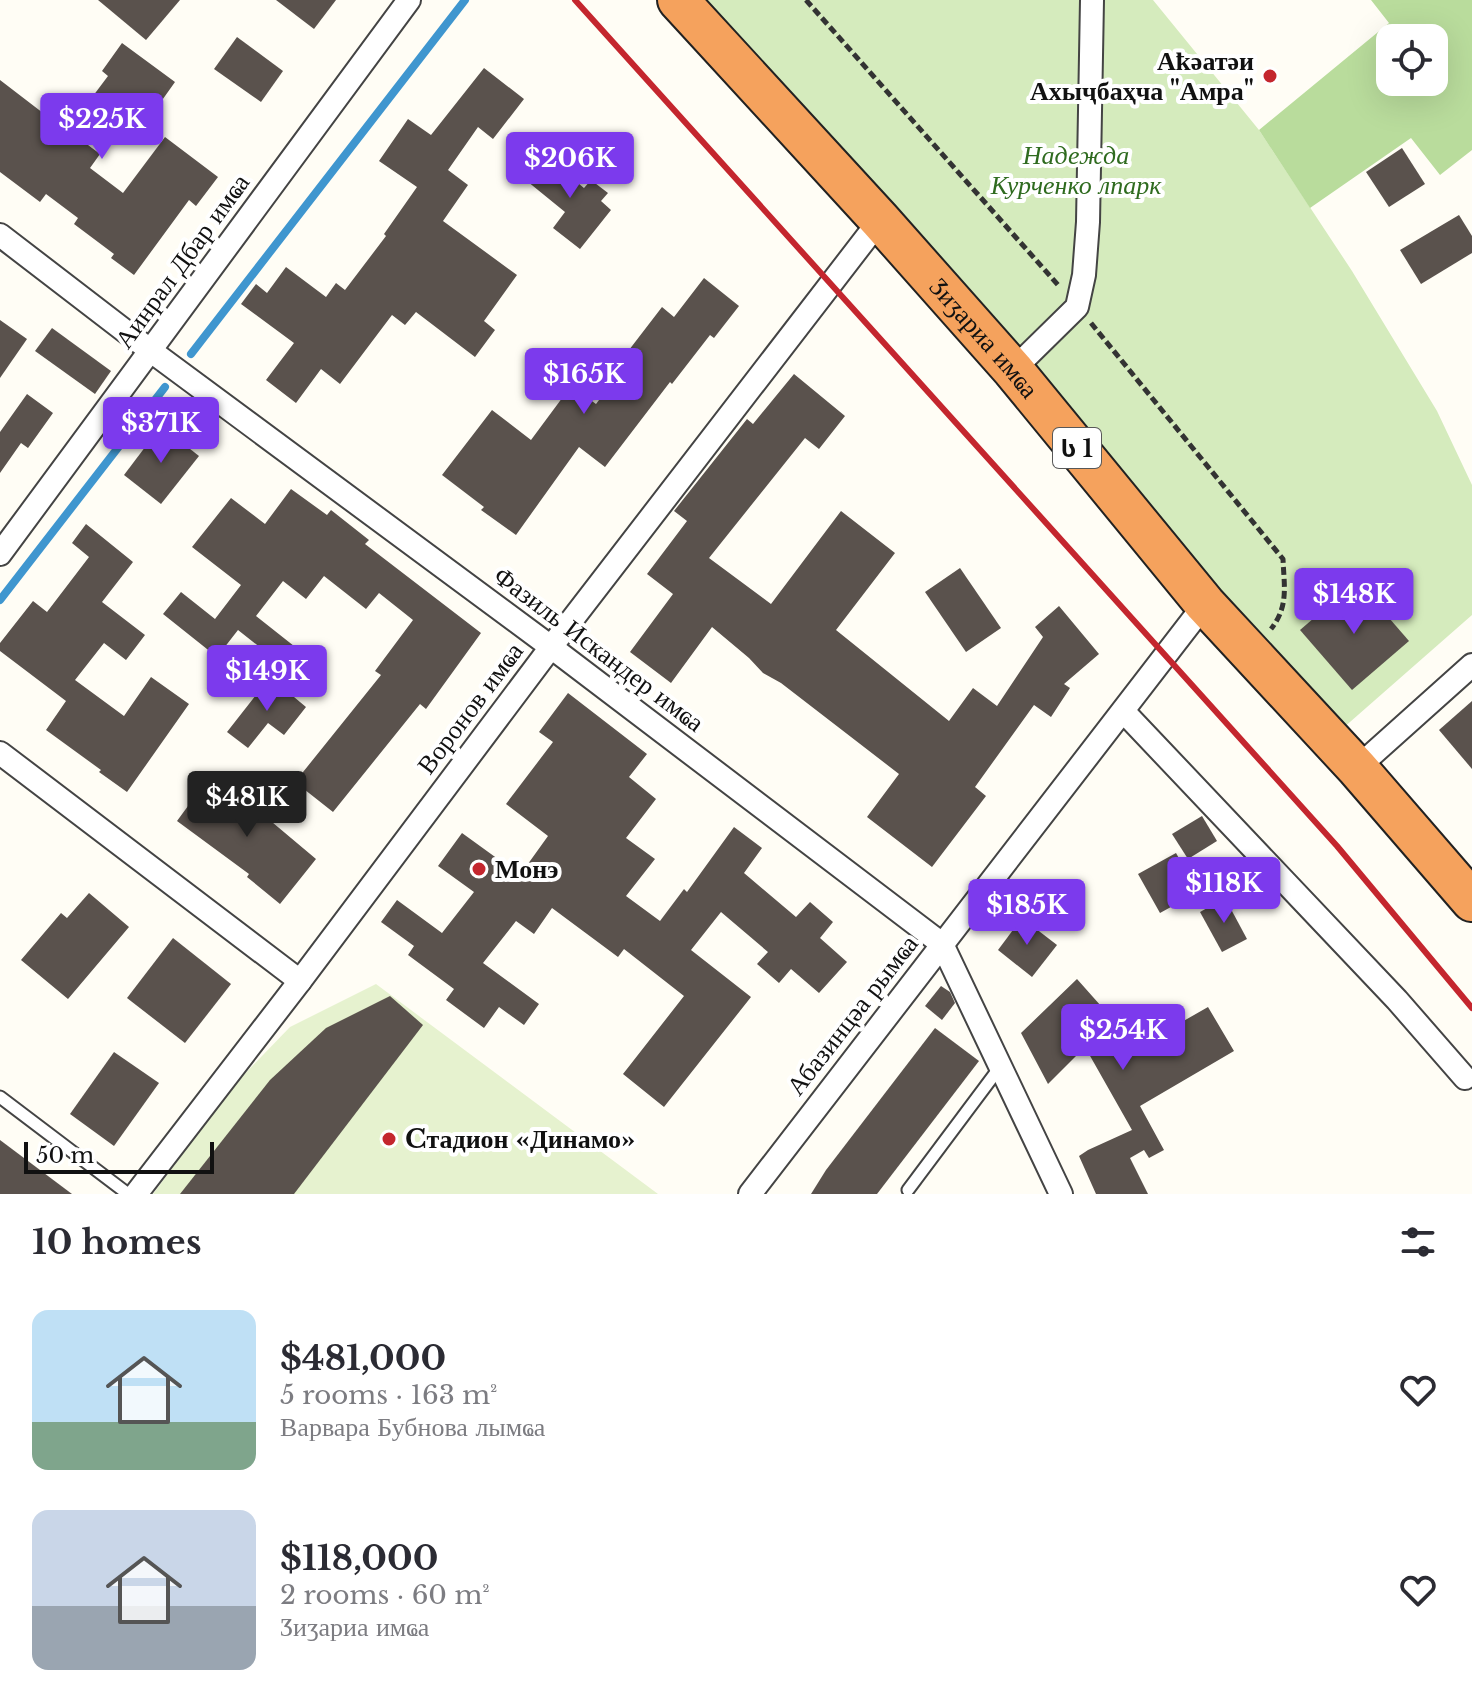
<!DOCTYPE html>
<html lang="en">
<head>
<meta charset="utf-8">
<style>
	body { margin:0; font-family:"Libre Baskerville","Noto Sans Georgian",serif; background:#f2f2f3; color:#2b2b33; height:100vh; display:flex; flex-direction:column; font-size:30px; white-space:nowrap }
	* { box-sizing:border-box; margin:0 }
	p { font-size:26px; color:#7c7c81 }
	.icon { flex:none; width:44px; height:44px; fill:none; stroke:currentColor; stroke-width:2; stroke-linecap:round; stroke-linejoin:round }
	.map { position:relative; height:1194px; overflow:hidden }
	.drawer { display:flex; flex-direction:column; background:#fff; flex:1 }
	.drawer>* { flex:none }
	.buttons { position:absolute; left:1376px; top:24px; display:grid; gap:16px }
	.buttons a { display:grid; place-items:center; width:72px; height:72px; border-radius:16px; background:#fff; box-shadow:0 8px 32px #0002; font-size:40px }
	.scale { position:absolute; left:24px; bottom:20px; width:190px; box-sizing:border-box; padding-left:8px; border:4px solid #111; border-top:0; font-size:22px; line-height:28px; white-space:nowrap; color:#111; -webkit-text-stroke:6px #fff; paint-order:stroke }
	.price { position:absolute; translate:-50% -68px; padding:0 18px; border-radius:8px; background:#7c3aed; color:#fff; font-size:26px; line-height:52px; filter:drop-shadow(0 2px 4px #0008) }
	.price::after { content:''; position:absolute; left:50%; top:48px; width:24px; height:18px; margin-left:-12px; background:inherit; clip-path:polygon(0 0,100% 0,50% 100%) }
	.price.on { background:#222; color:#fff }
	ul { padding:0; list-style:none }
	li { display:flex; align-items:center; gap:24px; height:200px; padding:0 32px }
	li span { display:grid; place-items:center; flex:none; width:224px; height:160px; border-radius:16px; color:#555 }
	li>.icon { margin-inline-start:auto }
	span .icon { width:96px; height:96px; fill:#fffc; stroke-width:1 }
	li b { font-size:34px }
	h2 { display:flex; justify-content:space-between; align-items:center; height:96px; padding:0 32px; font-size:34px }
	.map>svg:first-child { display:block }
	.green { fill:#d5ebbd }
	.forest { fill:#b9dc9c; fill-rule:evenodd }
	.pitch { fill:#e6f2cf }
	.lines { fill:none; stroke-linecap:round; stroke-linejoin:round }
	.stream { stroke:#3f96cf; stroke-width:8 }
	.building { fill:#5a524d }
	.lane-casing { stroke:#444; stroke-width:15 }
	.street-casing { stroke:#444; stroke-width:26 }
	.highway-casing { stroke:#222; stroke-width:44 }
	.path { stroke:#333; stroke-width:5; stroke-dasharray:8 4; stroke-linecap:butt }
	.lane { stroke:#fff; stroke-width:11 }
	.street { stroke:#fff; stroke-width:22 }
	.highway { stroke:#f5a25d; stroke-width:40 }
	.rail { stroke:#c4262e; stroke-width:6 }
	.poi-dot { fill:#c4262e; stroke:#fff; stroke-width:3 }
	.labels { text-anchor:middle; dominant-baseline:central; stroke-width:8; stroke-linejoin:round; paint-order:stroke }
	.shield { fill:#fff; stroke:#585858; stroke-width:2 }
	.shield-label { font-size:24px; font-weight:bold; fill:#111 }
	.poi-label { font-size:26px; font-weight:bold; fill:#111; stroke:#fff; text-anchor:start }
	.park-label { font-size:26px; font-style:italic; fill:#2f6b1f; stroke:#fff }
	.street-label { font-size:26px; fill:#111; stroke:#fff }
</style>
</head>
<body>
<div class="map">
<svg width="1472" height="1194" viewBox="0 0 1472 1194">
	<rect width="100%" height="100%" fill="#fffdf5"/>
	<polygon class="green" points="703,0 1153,0 1259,130 1352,271 1437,411 1472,485 1472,615 1342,729 897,219"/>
	<path class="forest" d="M 1371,0 L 1472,0 L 1472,150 L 1440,175 L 1411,138 L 1310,208 L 1259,130 L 1389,23 ZM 1390,38 L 1434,38 L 1434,82 L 1390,82 Z"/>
	<polygon class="pitch" points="376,984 658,1194 153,1194 233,1086 290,1027"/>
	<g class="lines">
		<g class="stream">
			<polyline points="191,354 465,0"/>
			<polyline points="0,600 165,387"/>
		</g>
	</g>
	<g class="building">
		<polygon points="98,0 180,0 146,40"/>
		<polygon points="276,0 336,0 314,29"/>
		<polygon points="237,37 283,71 261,102 214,69"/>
		<polygon points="122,43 175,82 143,127 116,108 88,145 100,154 90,168 123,193 165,137 218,177 196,206 189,200 134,275 111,258 114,254 74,224 78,218 46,194 40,202 0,172 0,80 43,113 54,98 78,116 108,76 102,71"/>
		<polygon points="484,68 524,99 493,139 478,127 448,170 468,185 443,221 517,275 484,321 495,330 475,357 416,312 405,325 392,315 340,384 321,369 296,403 266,380 294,343 241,304 256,284 267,293 286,267 326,297 336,283 345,290 386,236 384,234 417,187 379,161 408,119 431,135"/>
		<polygon points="1402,148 1425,184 1389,207 1366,172"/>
		<polygon points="541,153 584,188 591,180 608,193 601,201 611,210 580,249 553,228 565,212 522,177"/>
		<polygon points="1459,215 1472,236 1472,253 1421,284 1400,250"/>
		<polygon points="704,278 739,306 714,338 710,335 672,384 670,382 605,467 579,447 516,535 481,510 484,507 442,475 492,410 531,440 571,386 596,404 634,354 629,350 662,307 674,317"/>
		<polygon points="0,320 27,339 0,378"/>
		<polygon points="52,328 111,371 95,394 35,351"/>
		<polygon points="794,374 845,416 819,449 805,438 709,558 771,604 841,511 895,553 836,630 949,721 973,688 997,706 1043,637 1035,627 1059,606 1099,654 1064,684 1070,688 1051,717 1034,705 975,787 986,796 932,867 867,817 899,774 781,683 763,673 749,658 712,627 671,683 630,652 673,594 647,574 687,521 674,511 747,419 753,424"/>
		<polygon points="27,394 53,413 28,448 21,443 0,473 0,432"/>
		<polygon points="161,426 199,456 161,504 124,475"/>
		<polygon points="291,489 327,515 331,510 369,540 365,544 481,633 426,709 420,704 333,812 295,782 381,675 375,671 413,620 379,593 366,609 324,576 306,599 283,581 256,616 299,650 285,667 238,630 217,657 163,614 181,592 215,619 241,585 192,547 231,498 265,524"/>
		<polygon points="86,524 133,562 102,602 145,635 126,660 104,643 75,680 124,716 151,677 189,704 127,792 99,772 101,770 46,730 66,701 0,651 0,643 33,601 47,612 89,557 72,543"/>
		<polygon points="960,568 1001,628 966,652 925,592"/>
		<polygon points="1357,581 1409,641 1352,690 1300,630"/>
		<polygon points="270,677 306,707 284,735 268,723 248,748 227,732"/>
		<polygon points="568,693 647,754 629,777 656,799 626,838 655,859 626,896 660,921 684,889 687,892 734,827 762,848 744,873 796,917 810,902 833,922 820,938 847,962 819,993 791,969 779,983 757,964 768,952 721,912 691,950 751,997 664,1107 623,1074 684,996 624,949 618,957 552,908 534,934 516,921 483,963 539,1004 524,1025 499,1007 484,1028 446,1000 454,989 408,955 414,946 381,922 397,900 442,933 474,892 438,866 462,833 520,875 548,836 506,804 553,742 539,732"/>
		<polygon points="1472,701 1472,769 1439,730"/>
		<polygon points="210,776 266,817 316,859 280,904 247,877 249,874 177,821"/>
		<polygon points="1202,816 1217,841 1188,859 1172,834"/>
		<polygon points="1176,853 1198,892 1160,913 1138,874"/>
		<polygon points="89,893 129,927 68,999 21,960 61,913 67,918"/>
		<polygon points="1225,898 1247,939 1222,952 1200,912"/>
		<polygon points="1022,918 1057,945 1032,977 998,950"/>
		<polygon points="173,938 231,984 185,1043 127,998"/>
		<polygon points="1077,979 1133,1042 1176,1016 1180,1023 1208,1007 1234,1051 1140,1106 1164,1150 1149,1158 1144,1150 1130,1158 1148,1194 1096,1194 1079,1156 1088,1150 1132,1130 1085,1047 1048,1084 1021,1033"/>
		<polygon points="941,986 950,992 955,1003 942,1020 925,1006"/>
		<polygon points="390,996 423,1025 294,1194 180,1194 270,1080 326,1028"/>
		<polygon points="935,1028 979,1061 877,1194 811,1194 826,1170"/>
		<polygon points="114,1052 159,1083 114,1146 70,1114"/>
		<polygon points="0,1140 72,1194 0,1194"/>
	</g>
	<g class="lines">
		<g class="lane-casing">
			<g id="lane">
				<polyline points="0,1097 128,1194"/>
				<polyline points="908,1190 1000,1067"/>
			</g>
		</g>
		<g class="street-casing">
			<g id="street">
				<polyline points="0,235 151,351 551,647 942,944 1061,1194"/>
				<polyline points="1013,370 1077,307 1084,275 1088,222 1092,0"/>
				<polyline points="0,554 409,0"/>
				<polyline points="1124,712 1397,1000 1465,1078"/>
				<polyline points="0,753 300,981"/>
				<polyline points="1357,768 1472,665"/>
				<polyline points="136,1194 300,981 551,647 880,220"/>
				<polyline points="750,1194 1205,604"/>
			</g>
		</g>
		<g class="highway-casing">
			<g id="highway">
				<path id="s1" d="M 678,0 L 880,220 L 1013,370 L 1205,604 L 1357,768 L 1472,901"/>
			</g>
		</g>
		<g class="path">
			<polyline points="806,0 1058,285"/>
			<path d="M 1091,323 L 1283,559 C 1284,586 1289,606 1271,629"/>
		</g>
		<use href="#lane" class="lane"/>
		<use href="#street" class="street"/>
		<use href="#highway" class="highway"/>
		<polyline class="rail" points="575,0 1337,846 1472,1008"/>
	</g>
	<g class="poi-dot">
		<circle cx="1270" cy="76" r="8"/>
		<circle cx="479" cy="869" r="8"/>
		<circle cx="389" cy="1139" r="8"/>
	</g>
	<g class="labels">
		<rect class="shield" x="1053" y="428" width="48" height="40" rx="6"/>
		<g class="shield-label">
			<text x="1077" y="448">ს 1</text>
		</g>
		<g class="poi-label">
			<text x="1254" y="61" text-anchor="end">Аҟәатәи<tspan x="1254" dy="30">Ахыҷбаҳча "Амра"</tspan></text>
			<text x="495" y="869">Монэ</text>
			<text x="405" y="1139">Cтадион «Динамо»</text>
		</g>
		<g class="park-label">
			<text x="1076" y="155">Надежда<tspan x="1076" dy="30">Курченко лпарк</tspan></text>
		</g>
		<g class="street-label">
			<text transform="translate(182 261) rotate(-54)">Аинрал Дбар имҩа</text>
			<text stroke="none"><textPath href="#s1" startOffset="456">Ӡиӡариа имҩа</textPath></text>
			<text transform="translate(599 649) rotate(37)">Фазиль Искандер имҩа</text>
			<text transform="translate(470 708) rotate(-53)">Воронов имҩа</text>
			<text transform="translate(852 1015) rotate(-52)">Абазинцәа рымҩа</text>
		</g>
	</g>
</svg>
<div class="buttons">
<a><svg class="icon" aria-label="locate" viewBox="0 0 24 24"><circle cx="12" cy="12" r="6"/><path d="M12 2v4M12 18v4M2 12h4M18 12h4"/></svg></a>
</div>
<div class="scale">50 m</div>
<b class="price" style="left:102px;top:161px">$225K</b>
<b class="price" style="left:570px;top:200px">$206K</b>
<b class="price" style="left:584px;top:416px">$165K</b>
<b class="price" style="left:161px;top:465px">$371K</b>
<b class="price" style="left:1354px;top:636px">$148K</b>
<b class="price" style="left:267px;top:713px">$149K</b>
<b class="price on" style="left:247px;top:839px">$481K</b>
<b class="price" style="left:1224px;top:925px">$118K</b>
<b class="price" style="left:1027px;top:947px">$185K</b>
<b class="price" style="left:1123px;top:1072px">$254K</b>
</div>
<section class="drawer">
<h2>10 homes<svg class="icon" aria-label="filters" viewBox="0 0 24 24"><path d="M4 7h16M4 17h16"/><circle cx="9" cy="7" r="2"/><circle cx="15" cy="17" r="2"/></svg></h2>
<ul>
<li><span style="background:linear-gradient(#bfe0f5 70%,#7fa58c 0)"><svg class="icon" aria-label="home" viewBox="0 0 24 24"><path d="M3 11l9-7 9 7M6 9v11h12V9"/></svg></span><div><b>$481,000</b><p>5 rooms · 163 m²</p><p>Варвара Бубнова лымҩа</p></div><svg class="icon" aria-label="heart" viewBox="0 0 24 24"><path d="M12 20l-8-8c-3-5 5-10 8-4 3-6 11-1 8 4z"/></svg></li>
<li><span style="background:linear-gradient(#c9d6e8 60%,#9aa5b1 0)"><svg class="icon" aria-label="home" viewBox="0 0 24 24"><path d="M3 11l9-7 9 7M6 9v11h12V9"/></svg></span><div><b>$118,000</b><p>2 rooms · 60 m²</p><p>Ӡиӡариа имҩа</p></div><svg class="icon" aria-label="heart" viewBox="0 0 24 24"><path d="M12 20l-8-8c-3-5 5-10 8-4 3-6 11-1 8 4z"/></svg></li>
</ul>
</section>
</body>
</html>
